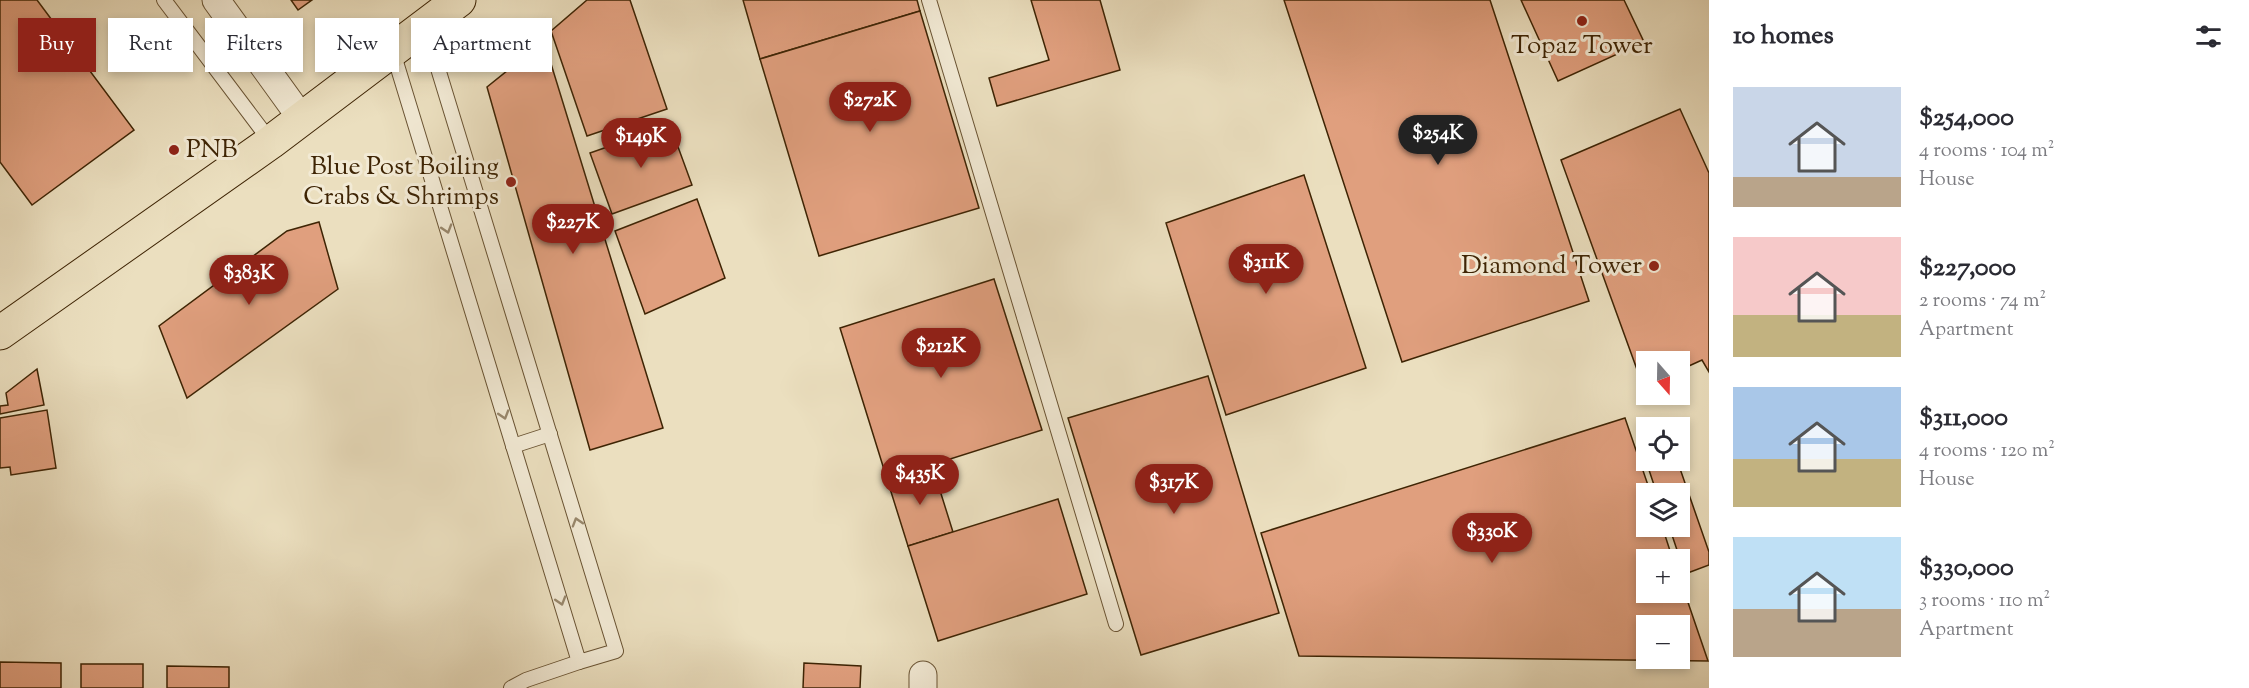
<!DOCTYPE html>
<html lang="en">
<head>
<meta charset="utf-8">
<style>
	body { margin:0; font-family:"Sorts Mill Goudy",serif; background:#f7f7f7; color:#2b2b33; height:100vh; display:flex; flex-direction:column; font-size:22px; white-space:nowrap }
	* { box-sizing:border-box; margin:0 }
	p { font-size:20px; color:#7c7c81 }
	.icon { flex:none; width:33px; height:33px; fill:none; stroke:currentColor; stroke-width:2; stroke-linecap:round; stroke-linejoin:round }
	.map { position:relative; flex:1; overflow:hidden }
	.sheet { display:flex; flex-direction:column; background:#fff; width:540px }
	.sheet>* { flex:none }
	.guide { position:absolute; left:18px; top:18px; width:570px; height:54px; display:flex; gap:12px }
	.needle { width:39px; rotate:160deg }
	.fabs { position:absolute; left:1636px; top:351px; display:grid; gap:12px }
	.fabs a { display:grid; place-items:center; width:54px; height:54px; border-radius:0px; background:#fff; box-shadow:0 3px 9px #0003; font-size:30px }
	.price { position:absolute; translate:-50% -51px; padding:0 14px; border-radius:21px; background:#8f2418; color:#fff; font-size:20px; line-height:39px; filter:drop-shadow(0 2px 3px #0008) }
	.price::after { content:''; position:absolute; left:50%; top:36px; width:18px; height:14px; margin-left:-9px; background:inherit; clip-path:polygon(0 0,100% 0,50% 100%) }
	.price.current { background:#222; color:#fff }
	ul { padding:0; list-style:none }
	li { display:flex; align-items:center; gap:18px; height:150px; padding:0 24px }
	li span { display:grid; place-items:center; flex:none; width:168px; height:120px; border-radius:0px; color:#555 }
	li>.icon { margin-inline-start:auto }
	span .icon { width:72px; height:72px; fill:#fffc; stroke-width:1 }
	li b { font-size:26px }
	h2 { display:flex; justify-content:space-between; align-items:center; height:72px; padding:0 24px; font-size:26px }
	.chip { padding:0 21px; border-radius:0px; background:#fff; box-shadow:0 3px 9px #0003; font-size:21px; line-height:54px }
	.chip.current { background:#8f2418; color:#fff }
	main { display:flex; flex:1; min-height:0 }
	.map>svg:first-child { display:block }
	.building { fill:#e09f7e; stroke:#3e2404; stroke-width:1.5; fill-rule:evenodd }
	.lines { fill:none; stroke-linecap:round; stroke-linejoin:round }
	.service-casing { stroke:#695333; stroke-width:16 }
	.minor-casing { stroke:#695333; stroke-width:29 }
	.primary-casing { stroke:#3e2404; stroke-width:35 }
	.service { stroke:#f2ead5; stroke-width:14 }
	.minor { stroke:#f2ead5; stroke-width:27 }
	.primary { stroke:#ebdfbf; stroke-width:33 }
	.oneway { stroke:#98876c }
	.poi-dot { fill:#8f2418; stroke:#f2ead5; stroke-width:2 }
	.labels { text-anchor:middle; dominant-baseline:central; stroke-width:6; stroke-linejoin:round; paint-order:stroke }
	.poi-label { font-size:26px; fill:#3e2404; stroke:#f2ead5; text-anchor:end }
</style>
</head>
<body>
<main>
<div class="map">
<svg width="1709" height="688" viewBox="0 0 1709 688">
	<rect width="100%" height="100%" fill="#ebdfbf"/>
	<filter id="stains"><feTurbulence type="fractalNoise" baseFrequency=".00333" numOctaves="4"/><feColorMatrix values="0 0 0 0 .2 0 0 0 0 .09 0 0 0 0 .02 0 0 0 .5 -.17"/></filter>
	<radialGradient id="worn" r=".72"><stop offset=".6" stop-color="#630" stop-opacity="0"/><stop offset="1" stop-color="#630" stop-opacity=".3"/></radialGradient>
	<g class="building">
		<polygon points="0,0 37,0 134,130 32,205 0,162"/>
		<polygon points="291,0 312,0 298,10"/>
		<polygon points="587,0 630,0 667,109 587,136 551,31"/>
		<polygon points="743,0 917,0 920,11 760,59"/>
		<polygon points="1031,0 1100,0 1120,70 997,106 989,78 1049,60"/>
		<polygon points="1284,0 1490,0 1589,301 1402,362"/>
		<polygon points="1521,0 1624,0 1644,42 1558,81"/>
		<polygon points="920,11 979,208 819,256 760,59"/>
		<polygon points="544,41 663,428 590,450 487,87"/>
		<polygon points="1680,109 1709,173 1709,372 1702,360 1680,370 1680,362 1647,362 1647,385 1643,386 1561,160"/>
		<polygon points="670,125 692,185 612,214 590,153"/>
		<polygon points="1304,175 1366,368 1226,415 1166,223"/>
		<polygon points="697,199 725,278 645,314 615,231"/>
		<polygon points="319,222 338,289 187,398 159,326 287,231"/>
		<polygon points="994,279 1042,430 887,479 840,328"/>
		<polygon points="37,369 44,405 0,414 0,406 8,405 6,393"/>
		<polygon points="1208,376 1279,613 1141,655 1068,418"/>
		<polygon points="47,410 56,468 11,475 10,467 0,468 0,418"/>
		<path d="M 1625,418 L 1651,494 L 1647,494 L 1647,526 L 1662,526 L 1673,560 L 1647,560 L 1647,592 L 1680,592 L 1680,579 L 1708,661 L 1299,656 L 1261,533 ZM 1647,626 L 1680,626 L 1680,658 L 1647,658 Z"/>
		<polygon points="1647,437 1647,460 1677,460 1709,552 1709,565 1685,574 1669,526 1680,526 1680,494 1657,494 1639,440"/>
		<polygon points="932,465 953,532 908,546 887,479"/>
		<polygon points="1058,499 1087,594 938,641 908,546"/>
		<polygon points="0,662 61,663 61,688 0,688"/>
		<polygon points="804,663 861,666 860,688 803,688"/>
		<rect x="81" y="664" width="62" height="24"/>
		<polygon points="167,666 229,667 229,688 167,688"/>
	</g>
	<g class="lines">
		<g class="service-casing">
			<g id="service">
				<polyline points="164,0 271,142"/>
				<polyline points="929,0 1116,624"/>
				<polyline points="393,52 579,662 616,651 425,26"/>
				<polyline points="513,446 550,434"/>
				<polyline points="511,688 526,680 579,662"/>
			</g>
		</g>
		<g class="minor-casing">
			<g id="minor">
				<polyline points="216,0 302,119"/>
				<polyline points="923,688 923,675"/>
			</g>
		</g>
		<g class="primary-casing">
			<polyline id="primary" points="0,333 271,142 459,0"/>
		</g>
		<use href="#service" class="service"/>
		<use href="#minor" class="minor"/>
		<use href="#primary" class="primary"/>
	</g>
	<defs><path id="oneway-chevron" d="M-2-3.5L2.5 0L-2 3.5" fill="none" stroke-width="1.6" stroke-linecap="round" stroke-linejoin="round" transform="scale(1.5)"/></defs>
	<g class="oneway">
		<use href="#oneway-chevron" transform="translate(447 229) rotate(73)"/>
		<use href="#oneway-chevron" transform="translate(504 415) rotate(73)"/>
		<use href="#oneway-chevron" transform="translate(577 522) rotate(-107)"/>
		<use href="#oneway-chevron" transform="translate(561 601) rotate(73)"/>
	</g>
	<g class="poi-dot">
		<circle cx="1582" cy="21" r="6"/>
		<circle cx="174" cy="150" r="6"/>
		<circle cx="511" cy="182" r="6"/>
		<circle cx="1654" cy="266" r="6"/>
	</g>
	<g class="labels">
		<g class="poi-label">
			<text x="1582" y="46" text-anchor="middle">Topaz Tower</text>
			<text x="186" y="150" text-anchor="start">PNB</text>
			<text x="499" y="167">Blue Post Boiling<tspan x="499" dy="30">Crabs &amp; Shrimps</tspan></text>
			<text x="1642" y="266">Diamond Tower</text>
		</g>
	</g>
	<rect width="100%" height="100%" filter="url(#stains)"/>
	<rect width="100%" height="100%" fill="url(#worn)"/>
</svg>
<div class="fabs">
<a><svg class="needle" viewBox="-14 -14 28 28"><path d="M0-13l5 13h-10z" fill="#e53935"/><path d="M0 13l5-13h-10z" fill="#7c7c81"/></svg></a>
<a><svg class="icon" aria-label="locate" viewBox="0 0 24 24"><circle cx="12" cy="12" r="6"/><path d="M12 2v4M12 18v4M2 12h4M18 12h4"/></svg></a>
<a><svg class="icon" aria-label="layers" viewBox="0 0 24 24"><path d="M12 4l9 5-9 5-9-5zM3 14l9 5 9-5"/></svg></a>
<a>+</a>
<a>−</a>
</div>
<b class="price" style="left:870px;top:133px">$272K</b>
<b class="price current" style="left:1438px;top:166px">$254K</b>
<b class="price" style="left:641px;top:169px">$149K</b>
<b class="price" style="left:573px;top:255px">$227K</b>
<b class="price" style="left:1266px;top:295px">$311K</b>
<b class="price" style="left:249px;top:306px">$383K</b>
<b class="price" style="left:941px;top:379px">$212K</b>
<b class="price" style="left:920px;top:506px">$435K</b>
<b class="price" style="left:1174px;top:515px">$317K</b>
<b class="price" style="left:1492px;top:564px">$330K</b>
<div class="guide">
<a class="chip current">Buy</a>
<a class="chip">Rent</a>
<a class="chip">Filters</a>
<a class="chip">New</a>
<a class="chip">Apartment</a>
</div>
</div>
<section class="sheet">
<h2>10 homes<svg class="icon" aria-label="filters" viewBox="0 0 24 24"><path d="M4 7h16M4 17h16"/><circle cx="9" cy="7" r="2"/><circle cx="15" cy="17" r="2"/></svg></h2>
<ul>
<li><span style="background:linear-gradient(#c9d6e8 75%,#b9a48a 0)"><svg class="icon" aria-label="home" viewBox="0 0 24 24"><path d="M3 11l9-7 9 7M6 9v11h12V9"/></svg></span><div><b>$254,000</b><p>4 rooms · 104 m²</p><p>House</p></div></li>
<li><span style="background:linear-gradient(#f6c9c9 65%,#c2b280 0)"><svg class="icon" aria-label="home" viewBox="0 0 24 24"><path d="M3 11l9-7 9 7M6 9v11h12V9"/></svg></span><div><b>$227,000</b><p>2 rooms · 74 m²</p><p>Apartment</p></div></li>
<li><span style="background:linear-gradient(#a9c7e8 60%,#c2b280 0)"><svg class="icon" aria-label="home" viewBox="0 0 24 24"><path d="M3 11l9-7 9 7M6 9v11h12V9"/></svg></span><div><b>$311,000</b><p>4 rooms · 120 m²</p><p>House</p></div></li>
<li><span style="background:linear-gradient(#bfe0f5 60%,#b9a48a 0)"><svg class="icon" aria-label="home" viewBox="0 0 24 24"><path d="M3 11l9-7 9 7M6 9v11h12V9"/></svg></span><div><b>$330,000</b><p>3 rooms · 110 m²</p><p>Apartment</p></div></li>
</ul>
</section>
</main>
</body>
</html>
